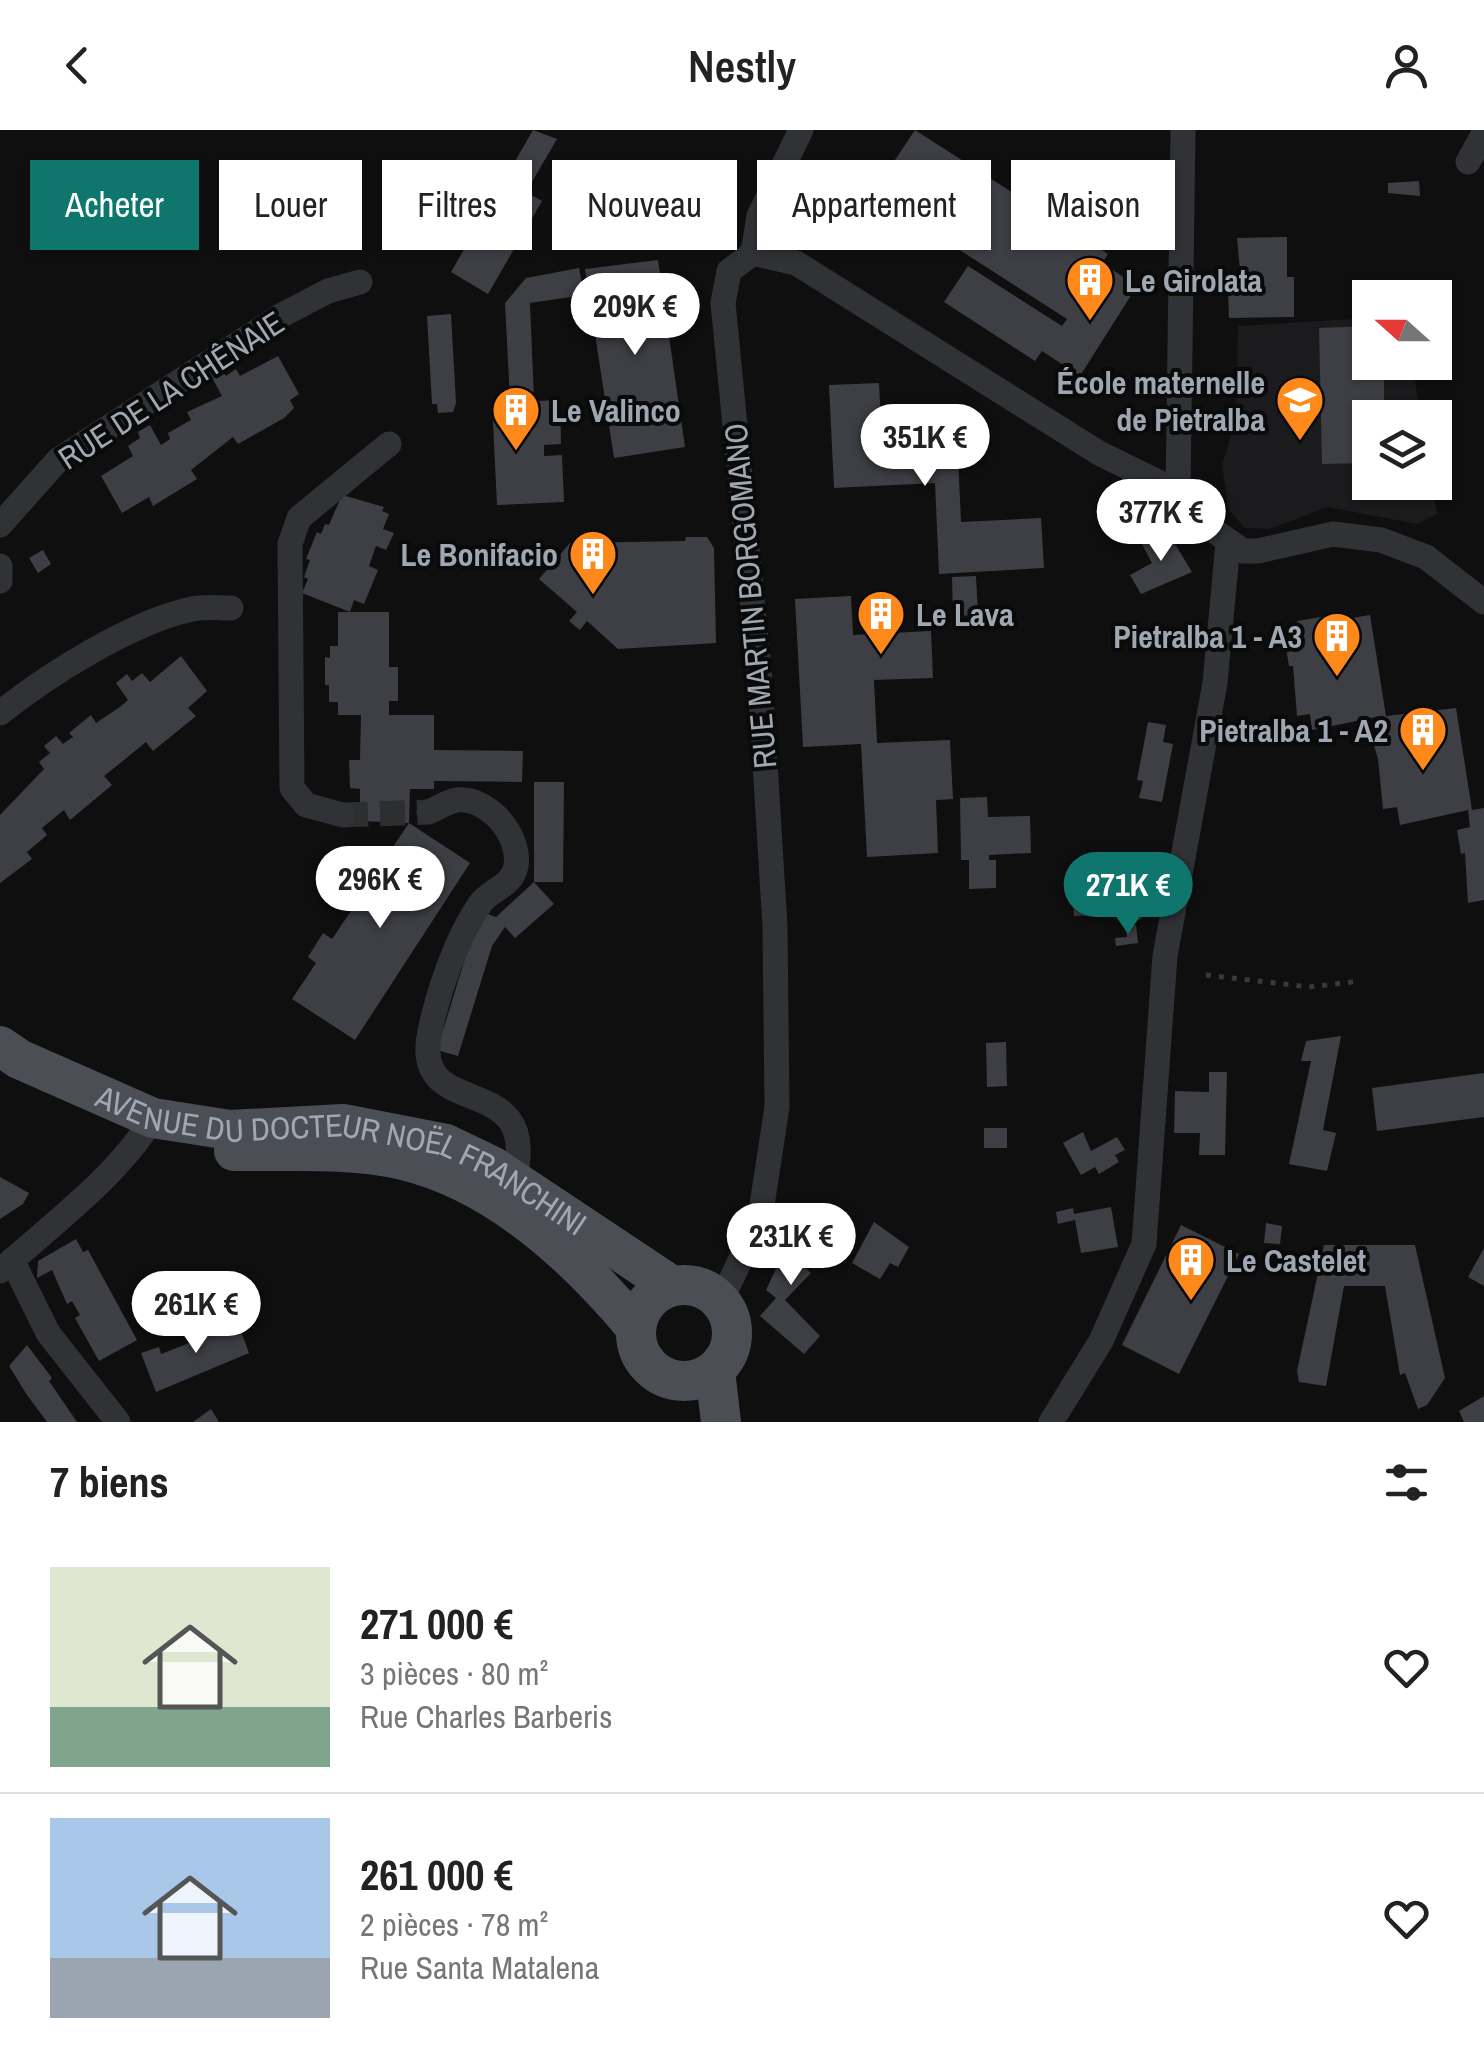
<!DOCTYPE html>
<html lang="fr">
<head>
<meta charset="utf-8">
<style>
	body { margin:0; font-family:"Archivo Narrow",sans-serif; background:#f2f2f2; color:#222; height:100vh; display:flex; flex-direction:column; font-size:38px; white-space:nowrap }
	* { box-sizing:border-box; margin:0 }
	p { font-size:32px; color:#767676 }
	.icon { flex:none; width:55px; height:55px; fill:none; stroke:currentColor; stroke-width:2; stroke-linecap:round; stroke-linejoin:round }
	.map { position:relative; height:1292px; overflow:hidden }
	.drawer { display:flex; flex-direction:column; background:#fff; flex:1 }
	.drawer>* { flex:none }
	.top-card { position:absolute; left:30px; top:30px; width:1425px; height:90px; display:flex; gap:20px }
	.needle { width:65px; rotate:291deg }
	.buttons { position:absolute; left:1352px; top:150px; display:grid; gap:20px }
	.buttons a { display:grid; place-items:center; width:100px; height:100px; border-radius:0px; background:#fff; box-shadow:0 2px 8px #0004; font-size:50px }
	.price { position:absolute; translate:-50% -85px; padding:0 22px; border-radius:35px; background:#fff; color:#222; font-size:32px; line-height:65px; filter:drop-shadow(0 2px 5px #0008) }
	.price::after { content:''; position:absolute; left:50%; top:60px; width:30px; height:22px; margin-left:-15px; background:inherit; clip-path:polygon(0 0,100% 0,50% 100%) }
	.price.selected { background:#0f766e; color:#fff }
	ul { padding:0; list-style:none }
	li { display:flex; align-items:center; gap:30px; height:250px; padding:0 50px }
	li+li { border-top:2px solid #e0e0e0 }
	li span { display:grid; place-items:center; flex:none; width:280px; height:200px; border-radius:0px; color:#555 }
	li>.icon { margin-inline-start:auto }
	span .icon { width:120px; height:120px; fill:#fffc; stroke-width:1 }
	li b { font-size:42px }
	h2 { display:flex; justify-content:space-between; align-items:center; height:120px; padding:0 50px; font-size:42px }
	.tag { padding:0 35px; border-radius:0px; background:#fff; box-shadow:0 2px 8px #0004; font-size:35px; line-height:90px }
	.tag.selected { background:#0f766e; color:#fff }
	header { display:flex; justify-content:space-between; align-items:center; height:130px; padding:0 50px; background:#fff; font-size:45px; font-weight:600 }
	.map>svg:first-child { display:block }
	.built { fill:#1b1b1d }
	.building { fill:#3e3f44 }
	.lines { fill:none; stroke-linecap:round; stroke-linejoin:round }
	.minor-tunnel { stroke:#2c2e30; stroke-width:25; stroke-dasharray:25 12; stroke-linecap:butt }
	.path { stroke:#36393d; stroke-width:5; stroke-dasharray:5 8; stroke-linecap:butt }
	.minor { stroke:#303236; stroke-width:25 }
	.primary { stroke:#4b4f55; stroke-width:40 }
	.labels { text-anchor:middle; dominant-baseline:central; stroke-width:8; stroke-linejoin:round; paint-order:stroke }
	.poi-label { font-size:32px; font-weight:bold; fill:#9fa8b2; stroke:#0a0a0b; text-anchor:start }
	.street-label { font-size:32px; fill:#9fa8b2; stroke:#0a0a0b }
</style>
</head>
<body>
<header><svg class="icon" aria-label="back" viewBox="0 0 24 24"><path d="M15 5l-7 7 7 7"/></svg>Nestly<svg class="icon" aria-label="person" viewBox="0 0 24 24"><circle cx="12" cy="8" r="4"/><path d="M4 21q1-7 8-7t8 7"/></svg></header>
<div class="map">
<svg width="1484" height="1292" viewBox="0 0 1484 1292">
	<rect width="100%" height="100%" fill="#0f0f10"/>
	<polygon class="built" points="1370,188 1370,232 1412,233 1421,287 1370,288 1370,352 1432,353 1437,384 1417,394 1328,377 1269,399 1245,398 1229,380 1222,336 1236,288 1238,196"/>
	<g class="building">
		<polygon points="533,0 557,9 526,62 542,71 488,164 451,142"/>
		<polygon points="915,0 1108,124 1102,133 1137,156 1080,246 1042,221 1035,231 944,172 968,136 1062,196 1067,189 885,72 880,80 867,72"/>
		<polygon points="1419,51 1420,66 1388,63 1388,53"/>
		<polygon points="1287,107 1287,147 1294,147 1294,187 1229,188 1228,161 1242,161 1237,108"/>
		<polygon points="658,130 685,317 614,328 585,139"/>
		<polygon points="579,138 584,165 530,173 534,270 510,270 505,173 526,148"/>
		<polygon points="451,184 456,273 453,282 438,283 437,274 432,274 427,186"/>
		<polygon points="1370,196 1370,232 1384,232 1384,288 1370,288 1370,333 1322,334 1319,198"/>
		<polygon points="278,226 299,264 290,270 294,278 284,288 238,314 233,307 191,340 197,349 153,376 149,367 122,383 101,346 133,326 128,316 140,308 138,302 150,295 161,315 170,309 168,303 191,290 187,282 222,266 210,244 221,239 226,246 236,239 240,246"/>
		<polygon points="879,253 883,330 958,326 961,392 1041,388 1044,438 939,444 935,353 834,358 829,255"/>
		<polygon points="560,270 561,314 544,315 544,326 562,325 564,372 497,375 492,273"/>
		<polygon points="342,365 384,377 382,381 389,384 383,399 394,403 386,420 376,416 369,436 378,440 364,474 354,470 350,482 389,482 389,537 398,537 398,571 389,571 389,585 434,585 434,620 523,621 522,652 434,651 434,659 410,659 409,693 360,691 360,659 350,658 349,630 360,630 361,585 338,585 338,572 329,572 329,555 325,555 325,527 330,528 330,516 338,516 338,482 350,482 302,463 308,449 304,447 310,430 306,429 317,402 321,404 325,394 329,395"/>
		<polygon points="1167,401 1192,442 1141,464 1130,445 1152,433 1142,414"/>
		<polygon points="686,407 707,407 714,418 716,513 618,519 587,491 580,500 569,491 577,482 539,449 570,413 685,411"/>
		<polygon points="43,420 51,434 38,443 29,428"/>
		<polygon points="976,446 978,485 953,486 952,447"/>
		<polygon points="851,466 853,505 931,501 933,548 874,550 877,613 950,610 953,669 936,670 938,723 867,727 861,614 803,617 795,469"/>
		<polygon points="1345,483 1346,489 1370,485 1386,586 1456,578 1472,680 1484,678 1484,770 1468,773 1465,723 1461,724 1457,700 1470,697 1468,680 1400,695 1397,677 1383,679 1378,629 1371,605 1384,603 1381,586 1312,600 1310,584 1297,586 1293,536 1289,536 1285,511 1300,509 1297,491"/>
		<polygon points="181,526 207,561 188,578 196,586 153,621 146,612 124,630 104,646 112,655 70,690 64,680 42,698 47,705 27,722 32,729 0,753 0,685 44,639 39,632 50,623 44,616 56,606 63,614 73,607 69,603 91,585 96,593 120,577 128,570 116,553 127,544 132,551 142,543 150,552"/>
		<polygon points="1148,592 1166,595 1163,612 1173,614 1162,672 1139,668 1143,651 1137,650"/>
		<polygon points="534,652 564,652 563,752 534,752"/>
		<polygon points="987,667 988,687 1030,686 1031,723 989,725 989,730 996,730 996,758 969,759 969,730 961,730 960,668"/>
		<polygon points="409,693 470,733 355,910 292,869 316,833 308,827 323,803 332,809 370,753 362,747 376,724 385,729"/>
		<polygon points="1140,735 1142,789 1137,790 1137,784 1074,786 1072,745 1135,743 1135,736"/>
		<polygon points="534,752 554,774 515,808 505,797 492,816 458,926 437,920 471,809 485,783 496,787"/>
		<polygon points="1136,795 1138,813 1116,816 1115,808 1127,807 1126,797"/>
		<polygon points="1341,906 1323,1000 1336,1003 1327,1041 1289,1034 1311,931 1301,931 1306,911"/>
		<polygon points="1006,912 1007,956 987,957 986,913"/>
		<polygon points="1209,942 1227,942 1225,1025 1199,1025 1200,1003 1174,1003 1175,961 1209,962"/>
		<polygon points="1484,943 1484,987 1377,1001 1372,958"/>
		<rect x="984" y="998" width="23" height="20"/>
		<polygon points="1083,1002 1091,1021 1117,1007 1125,1020 1115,1025 1119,1032 1099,1044 1095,1037 1081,1045 1063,1013"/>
		<polygon points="0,1047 29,1063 23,1074 0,1089"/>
		<polygon points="1111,1077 1118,1117 1081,1123 1075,1090 1058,1094 1056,1082 1073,1078 1074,1084"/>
		<polygon points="801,1084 812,1092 805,1102 816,1110 799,1132 811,1143 785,1170 820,1206 804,1224 760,1186 776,1168 766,1160 782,1126 778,1122 786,1112 784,1104"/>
		<polygon points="874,1092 909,1117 898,1137 890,1133 880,1149 852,1133"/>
		<polygon points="1266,1093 1282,1096 1280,1114 1264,1113"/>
		<polygon points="1181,1095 1239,1124 1179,1244 1122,1215"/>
		<polygon points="76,1109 83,1122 88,1120 137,1210 99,1231 75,1188 80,1185 72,1171 67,1174 52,1140 37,1148 38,1131"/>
		<polygon points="1324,1115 1415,1115 1445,1248 1427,1275 1418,1279 1405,1243 1400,1245 1385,1156 1344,1156 1326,1256 1299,1252 1297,1241"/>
		<polygon points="1484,1118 1484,1156 1468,1147"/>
		<polygon points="235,1185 249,1223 156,1262 141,1223 159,1217 161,1224 184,1215 222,1199 219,1191"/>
		<polygon points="27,1215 52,1248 49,1251 77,1292 47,1292 27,1265 9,1236"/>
		<polygon points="1484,1266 1484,1292 1464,1292 1459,1281"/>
		<polygon points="211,1279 219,1292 193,1292"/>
	</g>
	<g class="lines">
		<polyline class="minor-tunnel" points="343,685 429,682"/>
		<polyline class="path" points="1206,845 1309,857 1360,851"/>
		<g class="minor">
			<polyline points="1468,32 1484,3"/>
			<polyline points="753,123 759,86 801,0"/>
			<polyline points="1178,362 1183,0"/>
			<polyline points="0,395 58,330 282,185 328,161 360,152"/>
			<polyline points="0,436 0,451"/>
			<path d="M 0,583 C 48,545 131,492 192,479 C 204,476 219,478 231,478"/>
			<path d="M 429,682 C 436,679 448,671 457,670 C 489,667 521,706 516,736 C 512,757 490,759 480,774 C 456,809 439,859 430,901 C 409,996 544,935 514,1050"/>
			<polyline points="343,685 306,675 292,658 290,414 299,388 389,314"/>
			<polyline points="12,1130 48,1203 118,1292"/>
			<path d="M 0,1141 C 51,1095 117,1047 153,988"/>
			<polyline points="721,1171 760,1088 777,977 775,797 760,551 723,173 729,141 753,123 796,133 1099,323 1178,362 1213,400 1243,421 1258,421 1333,404 1381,410 1426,427 1484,472"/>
			<polyline points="1051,1292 1101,1211 1144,1114 1165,826 1215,553 1228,413"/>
		</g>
		<g class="primary">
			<path id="s1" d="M 0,916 L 19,929 L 153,988 L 230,1000 L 343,994 L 446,1014 L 492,1036 L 672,1156"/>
			<path d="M 234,1021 C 289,1022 349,1017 403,1030 C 496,1052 577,1127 636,1198"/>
			<circle cx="684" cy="1203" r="48"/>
			<polyline points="715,1241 721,1292"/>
		</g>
	</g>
	<defs>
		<g id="building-pin" transform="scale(2.5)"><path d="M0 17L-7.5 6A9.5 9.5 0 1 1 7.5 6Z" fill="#fe8819" stroke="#0a0a0b"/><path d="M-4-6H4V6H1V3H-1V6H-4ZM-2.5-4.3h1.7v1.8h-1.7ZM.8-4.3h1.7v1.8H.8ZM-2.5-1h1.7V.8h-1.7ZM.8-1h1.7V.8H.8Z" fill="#fff"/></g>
		<g id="school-pin" transform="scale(2.5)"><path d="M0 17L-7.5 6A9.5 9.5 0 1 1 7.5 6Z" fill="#fe8819" stroke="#0a0a0b"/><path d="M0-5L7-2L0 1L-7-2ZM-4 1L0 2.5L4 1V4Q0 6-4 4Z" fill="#fff"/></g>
	</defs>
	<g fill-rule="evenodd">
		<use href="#building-pin" x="1090" y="150"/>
		<use href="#school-pin" x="1300" y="270"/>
		<use href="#building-pin" x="516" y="280"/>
		<use href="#building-pin" x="593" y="424"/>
		<use href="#building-pin" x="881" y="484"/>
		<use href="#building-pin" x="1337" y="506"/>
		<use href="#building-pin" x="1423" y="600"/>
		<use href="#building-pin" x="1191" y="1130"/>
	</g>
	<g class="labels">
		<g class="poi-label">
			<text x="1125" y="150">Le Girolata</text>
			<text x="1265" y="252" text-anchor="end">École maternelle<tspan x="1265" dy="37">de Pietralba</tspan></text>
			<text x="551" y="280">Le Valinco</text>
			<text x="558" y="424" text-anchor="end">Le Bonifacio</text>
			<text x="916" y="484">Le Lava</text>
			<text x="1302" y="506" text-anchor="end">Pietralba 1 - A3</text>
			<text x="1388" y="600" text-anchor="end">Pietralba 1 - A2</text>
			<text x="1226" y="1130">Le Castelet</text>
		</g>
		<g class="street-label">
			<text transform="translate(171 260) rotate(-33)">RUE DE LA CHÊNAIE</text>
			<text transform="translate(750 466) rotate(-95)">RUE MARTIN BORGOMANO</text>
			<text stroke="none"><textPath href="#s1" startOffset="368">AVENUE DU DOCTEUR NOËL FRANCHINI</textPath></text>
		</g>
	</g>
</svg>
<div class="buttons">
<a><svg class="needle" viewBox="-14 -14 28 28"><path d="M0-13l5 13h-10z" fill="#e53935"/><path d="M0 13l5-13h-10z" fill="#767676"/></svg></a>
<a><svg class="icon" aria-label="layers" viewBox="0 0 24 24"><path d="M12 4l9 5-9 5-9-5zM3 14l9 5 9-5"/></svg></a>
</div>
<b class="price" style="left:635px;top:228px">209K €</b>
<b class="price" style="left:925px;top:359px">351K €</b>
<b class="price" style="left:1161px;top:434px">377K €</b>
<b class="price" style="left:380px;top:801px">296K €</b>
<b class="price selected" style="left:1128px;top:807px">271K €</b>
<b class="price" style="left:791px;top:1158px">231K €</b>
<b class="price" style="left:196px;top:1226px">261K €</b>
<div class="top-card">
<a class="tag selected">Acheter</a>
<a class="tag">Louer</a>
<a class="tag">Filtres</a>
<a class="tag">Nouveau</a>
<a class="tag">Appartement</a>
<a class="tag">Maison</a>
</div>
</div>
<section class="drawer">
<h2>7 biens<svg class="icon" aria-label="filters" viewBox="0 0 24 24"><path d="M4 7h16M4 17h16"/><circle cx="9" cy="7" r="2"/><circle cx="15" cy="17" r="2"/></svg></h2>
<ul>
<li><span style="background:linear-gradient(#dfe7d0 70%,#7fa58c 0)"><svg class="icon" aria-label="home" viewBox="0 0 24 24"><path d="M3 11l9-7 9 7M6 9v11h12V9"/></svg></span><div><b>271 000 €</b><p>3 pièces · 80 m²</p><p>Rue Charles Barberis</p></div><svg class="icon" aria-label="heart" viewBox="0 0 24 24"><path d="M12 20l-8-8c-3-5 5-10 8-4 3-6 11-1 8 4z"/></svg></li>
<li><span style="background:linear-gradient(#a9c7e8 70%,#9aa5b1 0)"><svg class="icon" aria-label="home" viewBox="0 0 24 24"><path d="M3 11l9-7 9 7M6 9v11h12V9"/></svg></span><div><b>261 000 €</b><p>2 pièces · 78 m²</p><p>Rue Santa Matalena</p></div><svg class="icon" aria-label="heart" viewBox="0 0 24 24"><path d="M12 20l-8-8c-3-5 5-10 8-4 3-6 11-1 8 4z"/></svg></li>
</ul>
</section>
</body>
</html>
